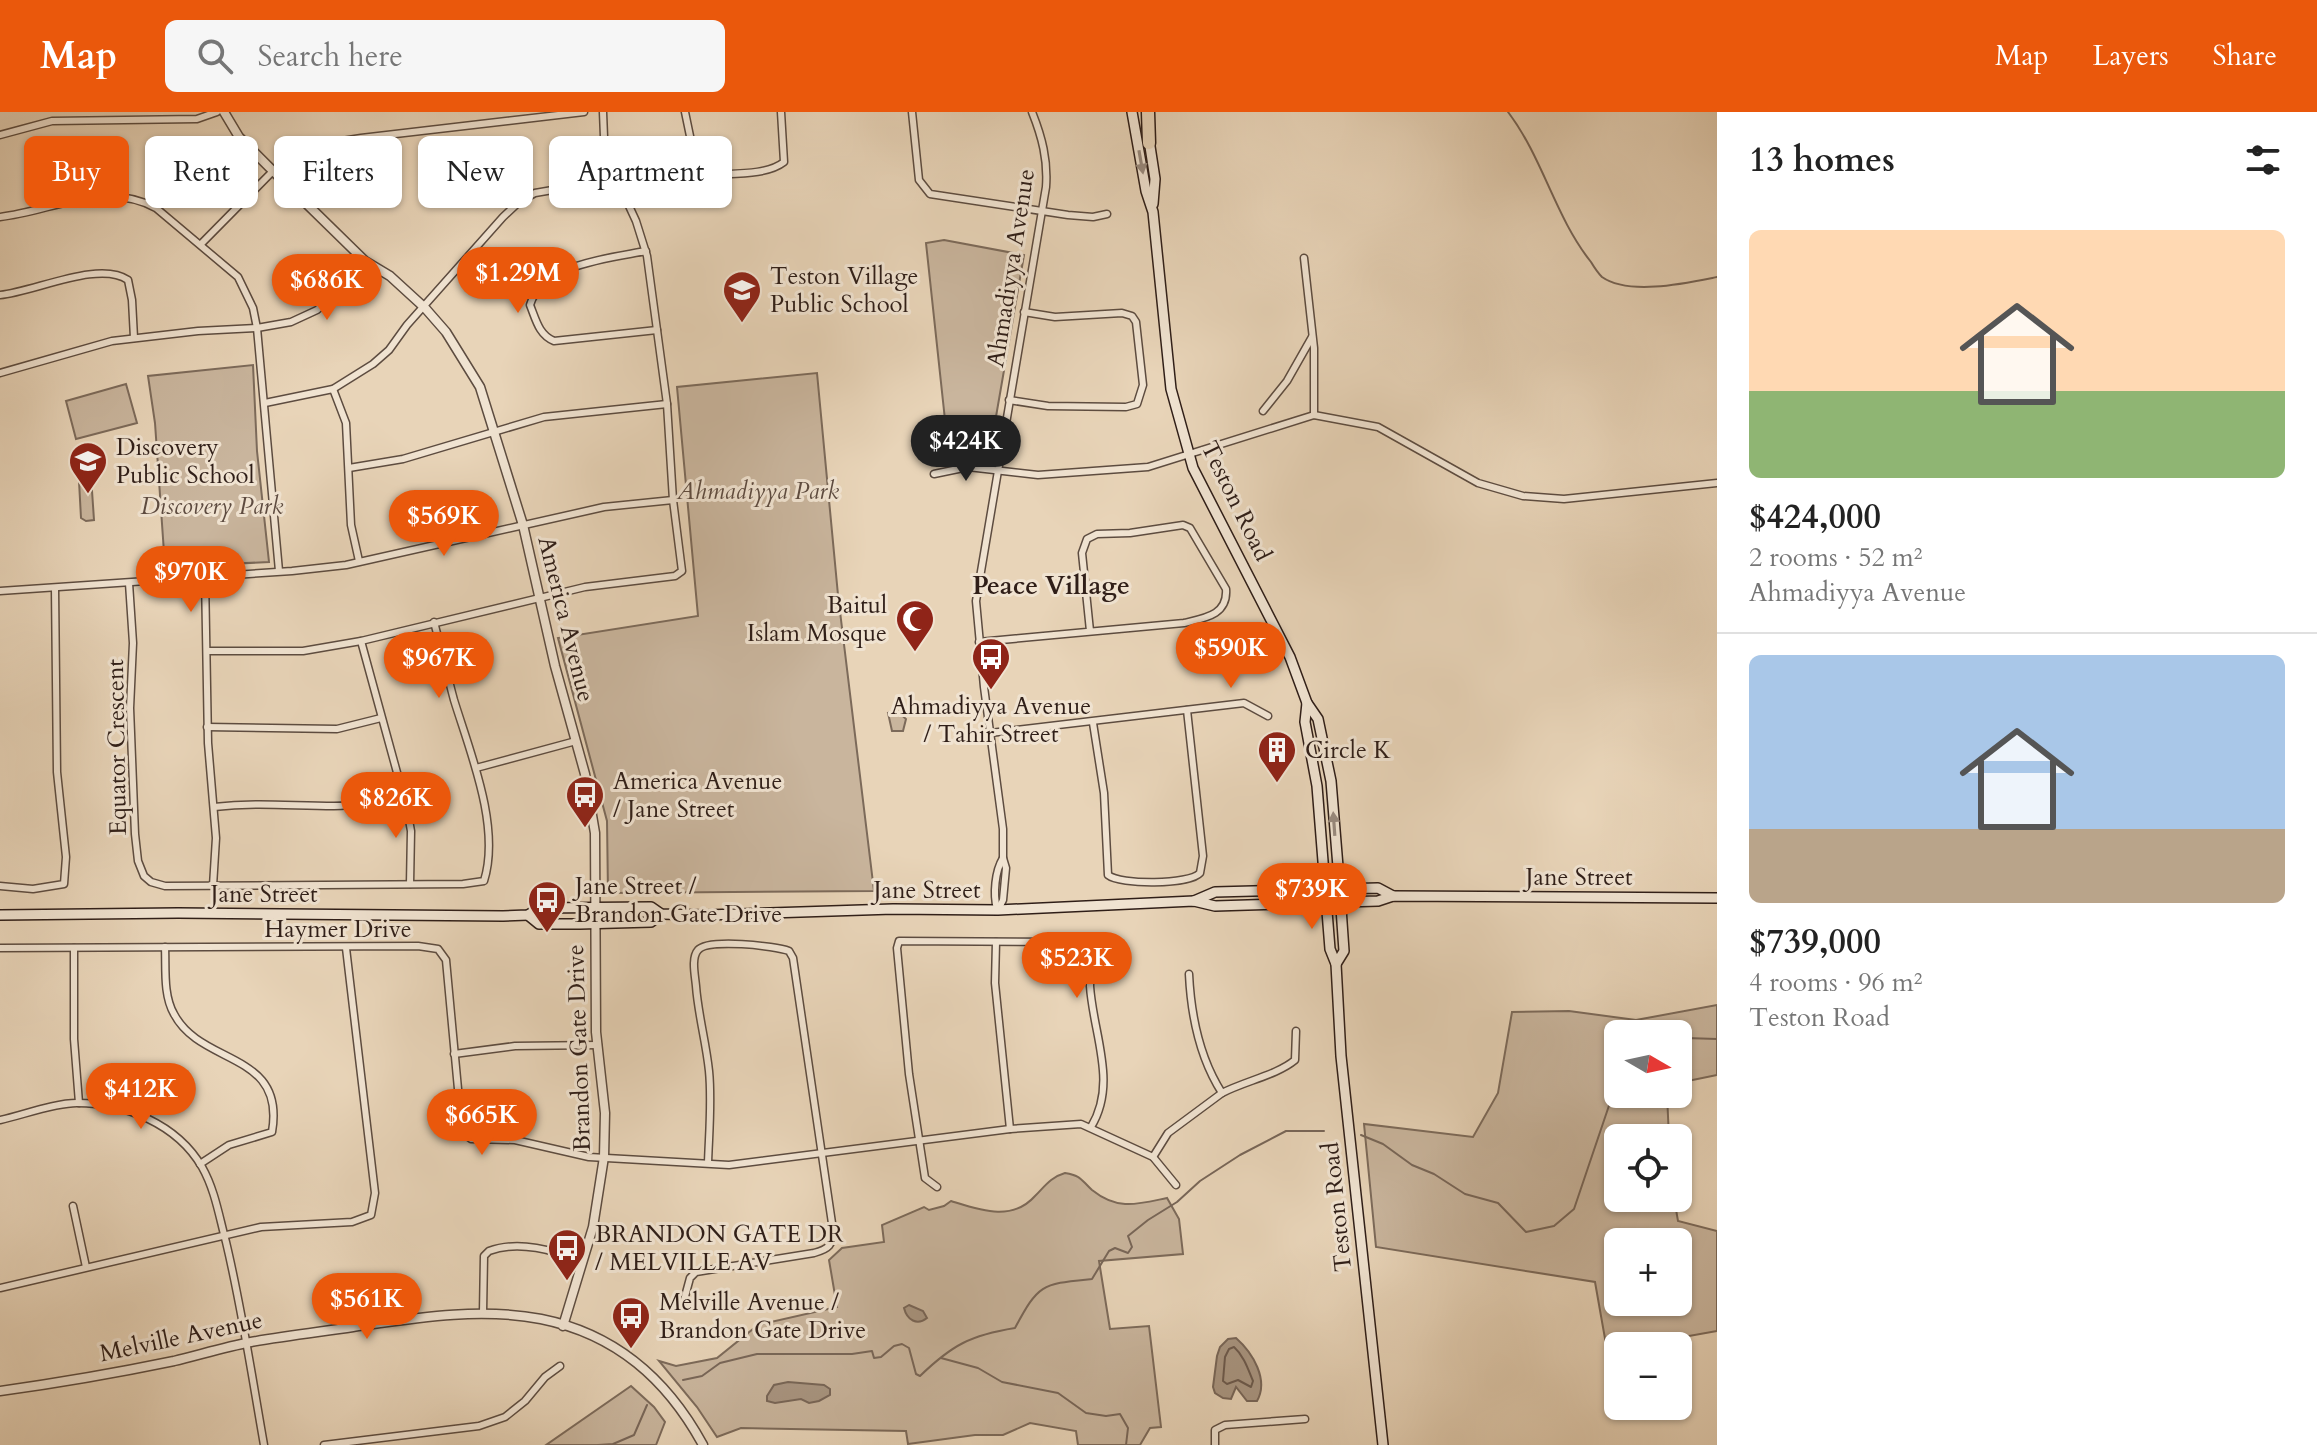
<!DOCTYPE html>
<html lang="en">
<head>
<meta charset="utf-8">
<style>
	body { margin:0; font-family:Cardo,serif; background:#f6f6f6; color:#222; height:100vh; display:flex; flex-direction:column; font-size:30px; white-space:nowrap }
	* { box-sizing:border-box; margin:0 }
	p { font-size:26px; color:#767676 }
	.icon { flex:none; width:44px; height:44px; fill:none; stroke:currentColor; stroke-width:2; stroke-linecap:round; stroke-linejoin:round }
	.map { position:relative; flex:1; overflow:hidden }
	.drawer { display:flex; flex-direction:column; background:#fff; width:600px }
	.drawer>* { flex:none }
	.guide { position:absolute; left:24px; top:24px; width:760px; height:72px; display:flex; gap:16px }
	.needle { width:52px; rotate:99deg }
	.buttons { position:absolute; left:1604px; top:908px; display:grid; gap:16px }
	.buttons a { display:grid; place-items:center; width:88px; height:88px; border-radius:12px; background:#fff; box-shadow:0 2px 6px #0004; font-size:40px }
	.price { position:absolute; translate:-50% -68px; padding:0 18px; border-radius:28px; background:#ea580c; color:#fff; font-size:26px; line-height:52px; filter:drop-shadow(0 2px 4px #0008) }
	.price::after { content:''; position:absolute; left:50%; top:48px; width:24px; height:18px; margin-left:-12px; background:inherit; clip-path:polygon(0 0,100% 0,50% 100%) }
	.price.current { background:#222; color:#fff }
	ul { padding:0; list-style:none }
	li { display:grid; align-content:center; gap:16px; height:424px; padding:0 32px }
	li+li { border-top:2px solid #e0e0e0 }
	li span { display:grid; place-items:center; height:248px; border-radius:12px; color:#555 }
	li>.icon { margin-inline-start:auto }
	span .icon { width:144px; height:144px; fill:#fffc; stroke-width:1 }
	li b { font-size:34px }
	h2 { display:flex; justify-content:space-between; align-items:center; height:96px; padding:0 32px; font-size:34px }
	.chip { padding:0 28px; border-radius:12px; background:#fff; box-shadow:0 2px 6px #0004; font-size:28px; line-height:72px }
	.chip.current { background:#ea580c; color:#fff }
	header { display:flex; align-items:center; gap:48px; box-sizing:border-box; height:112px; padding:0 40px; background:#ea580c; color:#fff }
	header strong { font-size:38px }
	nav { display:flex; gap:44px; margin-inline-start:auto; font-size:28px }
	.search { width:560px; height:72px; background:#f6f6f6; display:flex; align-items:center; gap:20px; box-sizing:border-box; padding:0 28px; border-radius:12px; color:#767676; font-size:30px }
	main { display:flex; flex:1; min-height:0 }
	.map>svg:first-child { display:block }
	.green { fill:#c9b59d; stroke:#7c6a5a; stroke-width:2; fill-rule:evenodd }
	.water { fill:#a99682; stroke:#786658; stroke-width:2 }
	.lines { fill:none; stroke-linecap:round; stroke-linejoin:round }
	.shore { stroke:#6c5a4d; stroke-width:2 }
	.stream { stroke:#786658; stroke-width:2 }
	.minor-casing { stroke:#5d4c40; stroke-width:9 }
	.tertiary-casing { stroke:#5d4c40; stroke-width:11 }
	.secondary-casing { stroke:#2f1e18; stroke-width:12 }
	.motorway-casing { stroke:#2f1e18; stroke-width:15 }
	.minor { stroke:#f0e3d1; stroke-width:6 }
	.tertiary { stroke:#f0e3d1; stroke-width:8 }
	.secondary { stroke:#f0e3d1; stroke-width:9 }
	.motorway { stroke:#e8d4b8; stroke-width:12 }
	.oneway { fill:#998a7e }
	.labels { text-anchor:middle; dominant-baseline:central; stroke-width:6; stroke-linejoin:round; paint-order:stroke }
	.street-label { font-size:24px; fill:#2f1e18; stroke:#f0e3d1 }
	.poi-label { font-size:24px; fill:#2f1e18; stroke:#f0e3d1; text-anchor:start }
	.park-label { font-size:24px; font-style:italic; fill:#5d4b40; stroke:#f0e3d1 }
	.neighbourhood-label { font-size:26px; font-weight:bold; fill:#2f1e18; stroke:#f0e3d1 }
</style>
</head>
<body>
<header>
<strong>Map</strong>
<div class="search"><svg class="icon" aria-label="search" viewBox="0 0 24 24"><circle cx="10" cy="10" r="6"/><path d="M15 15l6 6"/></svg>Search here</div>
<nav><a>Map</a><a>Layers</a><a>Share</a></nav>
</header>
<main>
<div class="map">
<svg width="1717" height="1333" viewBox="0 0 1717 1333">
	<rect width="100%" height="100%" fill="#e8d4b8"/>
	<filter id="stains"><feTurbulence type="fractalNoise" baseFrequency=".0025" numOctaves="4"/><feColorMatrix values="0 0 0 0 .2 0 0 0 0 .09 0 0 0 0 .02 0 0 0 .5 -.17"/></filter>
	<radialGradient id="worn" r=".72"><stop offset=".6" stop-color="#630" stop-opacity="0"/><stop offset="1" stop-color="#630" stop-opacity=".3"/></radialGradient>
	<g class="green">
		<polygon points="944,128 1024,143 989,345 971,341 949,345 926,131"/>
		<polygon points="253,253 257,339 269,450 165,455 155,311 148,264"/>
		<polygon points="817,261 838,483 874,779 608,781 607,709 558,526 698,504 677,275"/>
		<polygon points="126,272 137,311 76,327 66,289"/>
		<polygon points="91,364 94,408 86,409 81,406 79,369 82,365"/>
		<polygon points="896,598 906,607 903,619 892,619 888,601"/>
		<path d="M 1717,893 L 1717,963 L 1678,971 L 1678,922 L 1618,922 L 1618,982 L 1667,982 L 1669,1026 L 1618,1026 L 1618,1086 L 1674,1086 L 1678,1109 L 1717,1119 L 1717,1219 L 1633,1234 L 1618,1234 L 1618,1237 L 1607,1238 L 1595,1170 L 1376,1135 L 1364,1012 L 1473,1025 L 1498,981 L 1512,900 L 1569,899 L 1636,908 ZM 1618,1130 L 1678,1130 L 1678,1190 L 1618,1190 Z"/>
		<path d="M 1065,1061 C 1082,1064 1080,1067 1092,1078 C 1118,1099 1138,1092 1167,1086 L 1179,1107 L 1183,1142 L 1099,1149 L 1110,1217 L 1149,1214 L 1161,1315 L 1150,1316 L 1140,1333 L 1078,1333 L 1076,1319 L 1030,1311 L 1003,1323 L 975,1323 L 908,1332 L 906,1319 L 741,1316 L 717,1325 L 697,1295 L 659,1249 L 676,1254 L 717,1246 L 758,1213 L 837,1195 L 829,1148 L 842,1136 L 884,1130 L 882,1113 L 924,1095 L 929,1098 L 944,1094 L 951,1089 C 980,1098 1012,1110 1035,1084 C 1045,1074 1051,1065 1065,1061 Z"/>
		<polygon points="631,1274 654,1295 665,1310 656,1333 546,1333"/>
	</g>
	<g class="water">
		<path d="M 909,1193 L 923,1199 L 927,1206 C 917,1214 907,1208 904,1196 Z"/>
		<path d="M 1236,1226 C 1253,1241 1269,1268 1257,1289 L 1247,1289 L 1236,1275 L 1231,1287 L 1223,1286 L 1215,1281 L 1213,1275 L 1217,1244 L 1220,1235 L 1228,1227 Z"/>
		<polygon points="788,1270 824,1273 830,1277 830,1283 819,1289 809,1291 801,1287 775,1291 767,1289 767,1284 774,1273"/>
	</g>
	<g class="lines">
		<path class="shore" d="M 1234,1235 C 1244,1244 1248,1257 1253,1269 L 1251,1275 L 1238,1268 L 1227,1272 L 1223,1269 L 1225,1245 L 1229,1237 Z"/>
		<g class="stream">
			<path d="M 1508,0 C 1543,46 1555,105 1591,150 C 1594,155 1598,161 1602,165 C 1629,184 1687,171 1717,165"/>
			<polyline points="1678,928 1686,926 1717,927"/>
			<polyline points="1361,1023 1383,1032 1412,1053 1434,1062 1465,1082 1498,1091 1526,1120 1554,1114 1574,1097 1618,967"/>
			<polyline points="941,1246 978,1256 1002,1270 1058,1281 1086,1301 1106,1304 1120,1302 1128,1316 1126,1333"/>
			<path d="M 683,1268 L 702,1264 L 720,1251 L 757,1242 L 852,1242 L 872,1239 L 874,1246 L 881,1245 L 894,1234 L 902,1232 L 909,1236 L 916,1262 L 920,1264 C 952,1233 971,1223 1015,1216 C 1039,1171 1042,1172 1092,1167 L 1109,1139 L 1115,1136 L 1128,1141 L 1132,1135 L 1128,1124 L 1148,1108 L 1177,1090 L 1200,1069 L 1240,1043 L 1286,1019 L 1324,1019"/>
			<polyline points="598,1333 613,1332 634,1323 647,1293"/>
		</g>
		<g class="minor-casing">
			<g id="minor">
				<path d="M 685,0 L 696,53 L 701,60 L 709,63 C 731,61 766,64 784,50 L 781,0"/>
				<polyline points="912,0 919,68 930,82 1068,103 1093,105 1107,102"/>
				<polyline points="0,23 52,9 197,7 217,0"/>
				<path d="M 0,105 C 52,99 105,68 156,96 L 238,165 L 253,196 L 257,216 L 279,459"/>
				<polyline points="201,132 273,59 293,42 311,34 361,26 584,0"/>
				<path d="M 646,139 C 610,146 542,152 530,193 C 536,208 539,223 554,229 L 657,218"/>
				<polyline points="1304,146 1314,236 1314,303"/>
				<path d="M 0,183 C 34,180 99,148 128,168 L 132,188 L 134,226"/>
				<polyline points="0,261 112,229 198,219 257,216 291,210 317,198 344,174 365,149"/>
				<polyline points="333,277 346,311 351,413 359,449"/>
				<polyline points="1009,288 1048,294 1126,295 1137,292 1143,273 1136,210 1132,204 1122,201 1055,205 1024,200"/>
				<polyline points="265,291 333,277 373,252 389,238 407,213 503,105 519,90 535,81 599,70 616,64"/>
				<polyline points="1263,299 1287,269 1312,225"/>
				<polyline points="349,356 403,347 544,305 667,292"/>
				<polyline points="934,362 968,355 1038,363 1148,355 1314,303 1378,315 1478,371 1523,384 1564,387 1717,371"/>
				<polyline points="205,464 208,631 216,726 213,774"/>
				<path d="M 129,471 L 133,531 L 130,596 L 135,722 L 138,749 L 144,764 L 151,770 L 165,774 L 463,772 L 484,769 C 501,715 470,640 454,588 C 447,562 441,536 434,510"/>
				<polyline points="0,479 292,459 346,453 604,395 673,388"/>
				<polyline points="361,529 407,697 411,719 410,772"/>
				<path d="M 979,530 L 1184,511 C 1205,506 1228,503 1226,477 L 1190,416 L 1183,413 L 1130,421 L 1097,422 L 1087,427 L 1082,441 L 1090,519"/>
				<polyline points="207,539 303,539 361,529 585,475 675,464 682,459 673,388 667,292 647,144 636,109 611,55 604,25 603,0"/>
				<path d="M 1093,611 L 1104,681 L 1108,763 C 1120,773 1189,773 1200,761 L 1203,744 L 1187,598"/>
				<polyline points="207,615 337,617 381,606"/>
				<polyline points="990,621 1244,591 1268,604"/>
				<polyline points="476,656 576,629"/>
				<path d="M 214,695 C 257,690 291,694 334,694 C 356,694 380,688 402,681"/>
				<polyline points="0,774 33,777 64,772 66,745 57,660 55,476"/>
				<path d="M 997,797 C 993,782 995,759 1003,746"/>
				<path d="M 998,798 L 1003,788 L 1006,756 L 1003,746 L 1003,717 L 984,575 L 976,489 L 1046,75 C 1048,48 1042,25 1032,0"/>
				<polyline points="996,830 995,871 1010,1017"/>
				<path d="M 165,835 C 166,856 163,883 174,902 C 201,954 286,939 272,1020 L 229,1033 L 200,1052"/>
				<polyline points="0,836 418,834 438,837 446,848 462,1020 471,1027 515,1028 589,1045 729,1053 1010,1017 1081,1012 1153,1045 1176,1073"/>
				<polyline points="74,836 74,927 79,991"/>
				<path d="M 1189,862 C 1191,904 1199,945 1222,981 C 1245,969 1277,963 1295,948 L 1296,919"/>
				<polyline points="454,942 515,934 598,933"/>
				<path d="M 0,1008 C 23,1003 54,991 77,991 C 125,991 177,1012 202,1055 C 215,1078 219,1104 226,1130 C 242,1197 252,1265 264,1333"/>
				<polyline points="1153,1045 1168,1021 1222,981"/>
				<path d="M 937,1075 L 925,1066 L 909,962 L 897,836 L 899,829 L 1071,830 C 1080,831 1088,833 1090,843 C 1093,852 1090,864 1090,874 C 1093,922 1118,971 1091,1015"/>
				<polyline points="73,1094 86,1155"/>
				<polyline points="0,1176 261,1115 352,1110 371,1103 375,1081 346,836"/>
				<path d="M 683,1192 L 690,1166 L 696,1160 L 814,1141 C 829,1137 833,1133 833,1118 L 793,846 L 789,839 C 775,834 708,826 698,838 C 691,846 695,863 696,874 C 698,902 706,930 709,959 C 712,989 709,1021 708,1051"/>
				<path d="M 483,1201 L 484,1144 L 489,1139 C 518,1128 555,1138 582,1150"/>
				<polyline points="324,1333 479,1314 505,1305 525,1289 545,1265 560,1254"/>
				<polyline points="1215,1333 1215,1318 1225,1313 1305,1307"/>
			</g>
		</g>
		<g class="tertiary-casing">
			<g id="tertiary">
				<polyline points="224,0 239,25 273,59 365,149 390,164 425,196 446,220 480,275 523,413 555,554 585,662 595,721 596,920 605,1001 604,1045 593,1115 563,1214"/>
				<path d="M 0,1279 C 58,1271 116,1261 174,1249 C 199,1243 225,1235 251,1230 C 285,1224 319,1220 353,1215 C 415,1206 479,1195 541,1207 C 616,1222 667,1267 703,1333"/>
			</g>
		</g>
		<g class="secondary-casing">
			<g id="secondary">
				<polyline points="1132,0 1146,79 1153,100 1171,277 1193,356 1290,545 1307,591 1318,607 1331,669 1339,767 1344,839 1336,852"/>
				<polyline points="1149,28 1155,67 1153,92"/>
				<polyline points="1307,591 1305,610 1317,674 1330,837 1336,852 1341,944 1383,1333"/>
				<polyline points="1194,789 1215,780 1378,776 1393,784"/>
				<polyline points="0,803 178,801 503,804 528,803 539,796 651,795 661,802 706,803 893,797 998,798 1194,789 1215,794 1378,789 1393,784 1717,786"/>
				<polyline points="528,803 539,812 580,812 651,810 661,802"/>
			</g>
		</g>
		<g class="motorway-casing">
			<polyline id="motorway" points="1148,0 1149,31"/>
		</g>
		<use href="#minor" class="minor"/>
		<use href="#tertiary" class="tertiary"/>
		<use href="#secondary" class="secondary"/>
		<use href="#motorway" class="motorway"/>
	</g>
	<defs><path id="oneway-solid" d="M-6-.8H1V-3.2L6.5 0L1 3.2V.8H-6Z" transform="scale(2)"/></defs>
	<g class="oneway">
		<use href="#oneway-solid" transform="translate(1141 50) rotate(80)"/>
		<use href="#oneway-solid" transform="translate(1334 712) rotate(-94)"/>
	</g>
	<defs>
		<g id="school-pin" transform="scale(2)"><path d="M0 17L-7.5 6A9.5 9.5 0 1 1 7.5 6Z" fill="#8f2418" stroke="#f0e3d1"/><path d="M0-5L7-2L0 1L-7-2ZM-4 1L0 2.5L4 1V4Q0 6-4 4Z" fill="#fff"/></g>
		<g id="mosque-pin" transform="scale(2)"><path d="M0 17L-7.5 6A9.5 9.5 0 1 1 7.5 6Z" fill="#8f2418" stroke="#f0e3d1"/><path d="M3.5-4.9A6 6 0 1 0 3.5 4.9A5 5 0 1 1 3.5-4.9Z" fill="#fff"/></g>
		<g id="bus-pin" transform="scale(2)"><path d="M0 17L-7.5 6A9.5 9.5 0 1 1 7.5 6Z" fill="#8f2418" stroke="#f0e3d1"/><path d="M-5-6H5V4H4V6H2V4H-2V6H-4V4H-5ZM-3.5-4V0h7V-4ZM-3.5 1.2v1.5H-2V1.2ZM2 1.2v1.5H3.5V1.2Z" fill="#fff"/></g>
		<g id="building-pin" transform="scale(2)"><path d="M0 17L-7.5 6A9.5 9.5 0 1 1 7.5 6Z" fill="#8f2418" stroke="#f0e3d1"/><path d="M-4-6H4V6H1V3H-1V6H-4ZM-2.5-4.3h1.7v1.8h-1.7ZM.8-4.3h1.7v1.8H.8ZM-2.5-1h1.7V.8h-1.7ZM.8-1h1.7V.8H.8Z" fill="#fff"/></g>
	</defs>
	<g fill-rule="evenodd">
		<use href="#school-pin" x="742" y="178"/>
		<use href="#school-pin" x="88" y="349"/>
		<use href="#mosque-pin" x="915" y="507"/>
		<use href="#bus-pin" x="991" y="545"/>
		<use href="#building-pin" x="1277" y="638"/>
		<use href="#bus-pin" x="585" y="683"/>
		<use href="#bus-pin" x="547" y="788"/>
		<use href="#bus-pin" x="567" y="1136"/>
		<use href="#bus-pin" x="631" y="1204"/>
	</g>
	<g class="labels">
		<g class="street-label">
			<text transform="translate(1011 156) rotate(-81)">Ahmadiyya Avenue</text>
			<text transform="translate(1236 389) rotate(64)">Teston Road</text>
			<text transform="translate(566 507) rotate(76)">America Avenue</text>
			<text transform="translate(117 635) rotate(-91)">Equator Crescent</text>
			<text x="1579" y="765">Jane Street</text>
			<text x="927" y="778">Jane Street</text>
			<text x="264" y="782">Jane Street</text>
			<text x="338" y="817">Haymer Drive</text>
			<text transform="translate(579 936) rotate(-92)">Brandon Gate Drive</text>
			<text transform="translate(1337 1095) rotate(-96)">Teston Road</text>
			<text transform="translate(181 1225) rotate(-12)">Melville Avenue</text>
		</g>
		<g class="poi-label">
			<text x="770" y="164">Teston Village<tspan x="770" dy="28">Public School</tspan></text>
			<text x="116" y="335">Discovery<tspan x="116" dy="28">Public School</tspan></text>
			<text x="887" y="493" text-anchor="end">Baitul<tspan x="887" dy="28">Islam Mosque</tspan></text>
			<text x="991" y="594" text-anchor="middle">Ahmadiyya Avenue<tspan x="991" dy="28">/ Tahir Street</tspan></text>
			<text x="1305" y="638">Circle K</text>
			<text x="613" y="669">America Avenue<tspan x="613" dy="28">/ Jane Street</tspan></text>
			<text x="575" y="774">Jane Street /<tspan x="575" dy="28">Brandon Gate Drive</tspan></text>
			<text x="595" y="1122">BRANDON GATE DR<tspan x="595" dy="28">/ MELVILLE AV</tspan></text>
			<text x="659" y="1190">Melville Avenue /<tspan x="659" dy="28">Brandon Gate Drive</tspan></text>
		</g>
		<g class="park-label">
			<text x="758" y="379">Ahmadiyya Park</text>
			<text x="212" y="394">Discovery Park</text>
		</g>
		<g class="neighbourhood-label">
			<text x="1051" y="473">Peace Village</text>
		</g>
	</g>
	<rect width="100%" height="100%" filter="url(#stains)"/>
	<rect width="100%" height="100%" fill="url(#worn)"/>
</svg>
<div class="buttons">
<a><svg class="needle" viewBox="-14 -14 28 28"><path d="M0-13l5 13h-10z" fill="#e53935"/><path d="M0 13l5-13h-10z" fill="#767676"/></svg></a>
<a><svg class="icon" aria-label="locate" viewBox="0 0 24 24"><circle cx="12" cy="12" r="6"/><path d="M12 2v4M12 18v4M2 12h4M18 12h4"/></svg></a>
<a>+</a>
<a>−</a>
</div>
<b class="price" style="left:518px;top:203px">$1.29M</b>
<b class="price" style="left:327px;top:210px">$686K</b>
<b class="price current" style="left:966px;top:371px">$424K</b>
<b class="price" style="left:444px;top:446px">$569K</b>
<b class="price" style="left:191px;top:502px">$970K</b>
<b class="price" style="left:1231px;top:578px">$590K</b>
<b class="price" style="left:439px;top:588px">$967K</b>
<b class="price" style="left:396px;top:728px">$826K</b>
<b class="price" style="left:1312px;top:819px">$739K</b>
<b class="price" style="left:1077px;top:888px">$523K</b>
<b class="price" style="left:141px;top:1019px">$412K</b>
<b class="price" style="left:482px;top:1045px">$665K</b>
<b class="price" style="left:367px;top:1229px">$561K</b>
<div class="guide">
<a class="chip current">Buy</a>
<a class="chip">Rent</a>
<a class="chip">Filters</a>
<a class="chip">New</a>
<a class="chip">Apartment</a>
</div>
</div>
<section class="drawer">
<h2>13 homes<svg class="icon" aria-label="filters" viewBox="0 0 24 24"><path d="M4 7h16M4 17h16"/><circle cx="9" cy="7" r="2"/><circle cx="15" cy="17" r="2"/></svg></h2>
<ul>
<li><span style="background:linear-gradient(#ffd9b3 65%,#8fb573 0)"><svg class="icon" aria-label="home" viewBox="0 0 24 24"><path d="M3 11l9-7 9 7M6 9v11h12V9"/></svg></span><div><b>$424,000</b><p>2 rooms · 52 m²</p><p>Ahmadiyya Avenue</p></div></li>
<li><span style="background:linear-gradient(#a9c7e8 70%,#b9a48a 0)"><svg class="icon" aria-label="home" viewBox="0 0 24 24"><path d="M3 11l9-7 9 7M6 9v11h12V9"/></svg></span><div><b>$739,000</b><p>4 rooms · 96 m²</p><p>Teston Road</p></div></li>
</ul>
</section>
</main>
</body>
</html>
